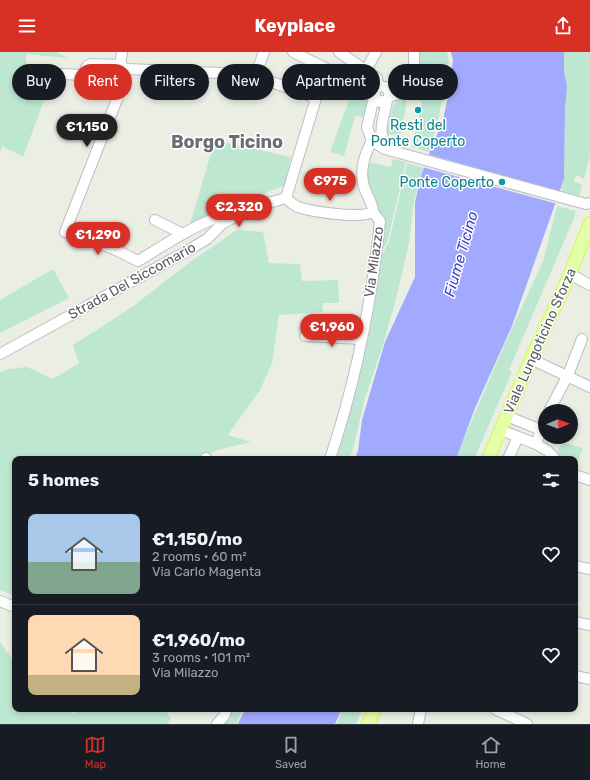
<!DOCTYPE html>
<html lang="en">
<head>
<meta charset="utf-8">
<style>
	body { margin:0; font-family:Rubik,sans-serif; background:#242831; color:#f1f3f6; height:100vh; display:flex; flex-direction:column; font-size:15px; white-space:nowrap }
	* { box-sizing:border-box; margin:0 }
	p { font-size:13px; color:#9ea1a6 }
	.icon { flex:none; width:22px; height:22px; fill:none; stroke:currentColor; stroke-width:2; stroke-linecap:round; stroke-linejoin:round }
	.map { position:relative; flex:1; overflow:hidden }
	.panel { position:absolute; left:12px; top:404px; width:566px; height:256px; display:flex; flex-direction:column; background:#171b24; border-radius:8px; box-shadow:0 2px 6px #0003 }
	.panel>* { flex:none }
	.banner { position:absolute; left:12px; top:12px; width:566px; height:36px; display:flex; gap:8px }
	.needle { width:26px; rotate:89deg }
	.controls { position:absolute; left:538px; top:352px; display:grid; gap:8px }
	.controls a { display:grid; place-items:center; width:40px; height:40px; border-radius:50%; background:#171b24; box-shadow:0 2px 6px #0003; font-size:20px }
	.price { position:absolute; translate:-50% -34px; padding:0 9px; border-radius:14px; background:#d93025; color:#fff; font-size:13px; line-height:26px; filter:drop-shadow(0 1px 2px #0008) }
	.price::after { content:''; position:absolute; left:50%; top:24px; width:12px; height:9px; margin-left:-6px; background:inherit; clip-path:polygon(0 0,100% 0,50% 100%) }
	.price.selected { background:#222; color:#fff }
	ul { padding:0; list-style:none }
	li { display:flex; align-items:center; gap:12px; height:100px; padding:0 16px }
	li+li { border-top:1px solid #363941 }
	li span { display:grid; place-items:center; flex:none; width:112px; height:80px; border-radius:8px; color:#555 }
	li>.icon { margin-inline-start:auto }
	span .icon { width:48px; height:48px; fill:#fffc; stroke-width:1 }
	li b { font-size:17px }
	h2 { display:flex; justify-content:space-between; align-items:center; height:48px; padding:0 16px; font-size:17px }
	.pill { padding:0 14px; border-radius:18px; background:#171b24; box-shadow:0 2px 6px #0003; font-size:14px; line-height:36px }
	.pill.selected { background:#d93025; color:#fff }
	header { display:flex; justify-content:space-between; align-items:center; height:52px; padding:0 16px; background:#d93025; color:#fff; font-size:18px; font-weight:700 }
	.dock { display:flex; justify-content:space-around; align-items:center; height:56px; border-top:1px solid #363941; background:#171b24; font-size:11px; color:#9ea1a6 }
	.dock a { display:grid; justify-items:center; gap:2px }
	.dock .selected { color:#d93025 }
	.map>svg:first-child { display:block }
	.green { fill:#bee7d2 }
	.water { fill:#a2aaff }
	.pier { fill:#ebeee3 }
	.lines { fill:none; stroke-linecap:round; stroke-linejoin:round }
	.minor-casing { stroke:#bebdc5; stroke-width:12 }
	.major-casing { stroke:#d7f852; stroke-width:14 }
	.minor { stroke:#fff; stroke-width:10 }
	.major { stroke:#e3ffa7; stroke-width:12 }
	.culture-dot { fill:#0f9aa8; stroke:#fff; stroke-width:1.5 }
	.labels { text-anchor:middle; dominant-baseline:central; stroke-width:3; stroke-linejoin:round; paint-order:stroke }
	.culture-label { font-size:14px; fill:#0d838f; stroke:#fff }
	.street-label { font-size:14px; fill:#5b5b64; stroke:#fff }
	.water-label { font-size:15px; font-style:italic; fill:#3f40c8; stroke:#fff }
	.district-label { font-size:18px; font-weight:bold; fill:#6c6c76; stroke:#fff }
</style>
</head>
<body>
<header><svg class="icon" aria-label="menu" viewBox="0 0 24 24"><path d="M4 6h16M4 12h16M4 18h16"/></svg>Keyplace<svg class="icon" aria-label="share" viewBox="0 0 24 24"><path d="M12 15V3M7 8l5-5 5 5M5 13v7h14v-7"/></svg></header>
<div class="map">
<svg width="590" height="672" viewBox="0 0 590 672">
	<rect width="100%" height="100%" fill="#ebeee3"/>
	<g class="green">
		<polygon points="0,0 56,0 68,6 26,2 28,46 45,46 23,105 2,94 0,100"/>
		<polygon points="416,0 447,0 449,9 438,69 429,100 412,95 422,50 411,46 417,13"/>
		<polygon points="564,0 590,0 590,104 584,127 576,123 574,129 582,133 579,144 561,139 564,127 565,58 567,34 564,20"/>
		<polygon points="353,37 370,44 365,65 355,64 344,104 330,100"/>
		<polygon points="408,43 400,84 386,82 393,53 397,49"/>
		<polygon points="215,88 291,105 285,133 190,172"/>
		<polygon points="393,107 406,110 387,191 378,204 374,152 364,118 368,110 391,115"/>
		<polygon points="407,111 423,116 414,149 409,191 395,251 381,299 365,346 353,397 349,407 335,407 340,391 380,206 389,190"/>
		<polygon points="557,154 576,159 572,171 509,318 512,320 474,407 455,407 504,294 543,209"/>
		<polygon points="237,178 263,180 269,211 300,212 302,229 338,228 339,251 322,251 323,260 279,263 272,311 260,338 228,383 251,390 214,399 205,407 15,407 15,544 0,538 0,320 9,317 27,315 53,327 79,311 73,293 132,255 190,210"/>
		<polygon points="53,217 69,246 0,281 0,248"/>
		<path d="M 566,391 L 583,396 L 575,417 L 575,407 L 560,407 C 556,403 558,399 560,394 Z"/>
		<polygon points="0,590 15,611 15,657 71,657 73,662 84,657 164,657 171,666 167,672 0,672"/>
		<polygon points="232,657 243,657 237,672 225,672"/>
		<polygon points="343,657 362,657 356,672 337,672"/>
	</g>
	<g class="water">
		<polygon points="451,0 564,0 564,20 567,34 565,58 564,127 512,274 475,356 456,407 355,407 358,399 362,368 385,290 415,225 415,150 422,121 433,91 442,72 448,45 453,8"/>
		<polygon points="245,657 342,657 335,672 238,672"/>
	</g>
	<polygon class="pier" points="427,102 490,120 563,140 558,152 422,115"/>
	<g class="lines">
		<g class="minor-casing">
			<g id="minor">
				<polyline points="293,0 353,30 376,36"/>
				<polyline points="339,0 377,26 378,34"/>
				<polyline points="120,13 122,0"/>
				<path d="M 127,17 L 123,32 L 65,180 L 114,197 L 138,209 C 164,193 190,176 218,165 C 240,157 263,153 286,146"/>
				<polyline points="366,18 376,0"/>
				<polyline points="39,21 84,23 87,14 91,12 120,13 127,17 243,22 255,24 316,46"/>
				<polyline points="255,24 264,0"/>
				<polyline points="374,45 367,75 372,89 385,97 586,152 590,151"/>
				<path d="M 389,45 C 394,43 403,41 407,37 C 416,28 414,12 414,0"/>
				<path d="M 387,48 L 380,50 L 376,47 L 374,43 L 377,35 L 381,34 L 385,35 L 390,40 L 389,45 L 387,48 C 384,69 374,81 392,99"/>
				<polyline points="286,146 316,46 329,19"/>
				<path d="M 286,146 C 290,150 293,153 298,155 C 313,160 361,167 373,160"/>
				<path d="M 373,160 C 373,149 364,141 363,130 C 360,116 366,95 376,85"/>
				<polyline points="155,168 183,182"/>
				<polyline points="570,222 590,233"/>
				<polyline points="305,284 361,287"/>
				<polyline points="0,302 187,199 207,187 223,171 235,165"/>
				<polyline points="531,307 590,335"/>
				<polyline points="549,359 568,323 582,287"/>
				<polyline points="501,378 536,392 541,378 507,364"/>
				<polyline points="536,392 548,399 555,407"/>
				<polyline points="206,407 206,406"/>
				<path d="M 330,407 C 355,332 372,247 380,169 L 373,160"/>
				<polyline points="508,407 518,385"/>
				<polyline points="575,423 590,428"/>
				<polyline points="575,514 590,517"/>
				<polyline points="0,549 15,555"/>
				<polyline points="575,570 590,573"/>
				<polyline points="575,624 590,627"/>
				<polyline points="495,657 527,672"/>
				<polyline points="217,672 224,664 227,657"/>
				<polyline points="418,672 421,657"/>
			</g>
		</g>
		<g class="major-casing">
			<g id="major">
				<polyline points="488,407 531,307 570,222 590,171"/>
				<polyline points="368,672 375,657"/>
			</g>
		</g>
		<use href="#minor" class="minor"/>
		<use href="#major" class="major"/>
	</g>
	<g class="culture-dot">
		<circle cx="418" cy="58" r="4"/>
		<circle cx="502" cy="130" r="4"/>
	</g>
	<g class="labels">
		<g class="culture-label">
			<text x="418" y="73">Resti del<tspan x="418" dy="16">Ponte Coperto</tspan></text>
			<text x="494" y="130" text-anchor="end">Ponte Coperto</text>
		</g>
		<g class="street-label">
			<text transform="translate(374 210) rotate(-82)">Via Milazzo</text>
			<text transform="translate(132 229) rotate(-29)">Strada Del Siccomario</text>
			<text transform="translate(540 289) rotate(-66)">Viale Lungoticino Sforza</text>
		</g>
		<g class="water-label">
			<text transform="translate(461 202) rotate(-74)">Fiume Ticino</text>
		</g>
		<g class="district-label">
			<text x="227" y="90">Borgo Ticino</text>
		</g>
	</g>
</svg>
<div class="controls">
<a><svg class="needle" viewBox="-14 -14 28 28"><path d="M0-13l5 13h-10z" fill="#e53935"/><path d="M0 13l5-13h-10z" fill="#9ea1a6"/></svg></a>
</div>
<b class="price selected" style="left:87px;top:96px">€1,150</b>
<b class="price" style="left:330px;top:150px">€975</b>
<b class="price" style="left:239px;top:176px">€2,320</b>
<b class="price" style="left:98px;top:204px">€1,290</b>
<b class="price" style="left:332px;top:296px">€1,960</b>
<div class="banner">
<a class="pill">Buy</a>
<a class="pill selected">Rent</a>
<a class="pill">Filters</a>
<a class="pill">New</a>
<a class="pill">Apartment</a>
<a class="pill">House</a>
</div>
<section class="panel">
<h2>5 homes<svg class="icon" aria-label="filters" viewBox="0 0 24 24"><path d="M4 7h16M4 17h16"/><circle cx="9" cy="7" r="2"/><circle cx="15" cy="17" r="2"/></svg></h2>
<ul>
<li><span style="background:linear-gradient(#a9c7e8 60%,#7fa58c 0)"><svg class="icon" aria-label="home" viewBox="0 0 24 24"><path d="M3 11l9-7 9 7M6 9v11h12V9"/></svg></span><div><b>€1,150/mo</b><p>2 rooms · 60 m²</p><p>Via Carlo Magenta</p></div><svg class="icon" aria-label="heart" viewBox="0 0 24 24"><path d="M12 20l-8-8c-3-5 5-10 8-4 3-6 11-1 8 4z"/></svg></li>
<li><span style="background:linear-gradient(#ffd9b3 75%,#c2b280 0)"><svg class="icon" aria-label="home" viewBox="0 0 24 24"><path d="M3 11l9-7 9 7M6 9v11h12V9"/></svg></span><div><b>€1,960/mo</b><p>3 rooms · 101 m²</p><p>Via Milazzo</p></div><svg class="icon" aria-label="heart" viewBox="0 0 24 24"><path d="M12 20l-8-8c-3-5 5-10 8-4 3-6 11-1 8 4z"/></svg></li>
</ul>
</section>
</div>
<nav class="dock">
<a class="selected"><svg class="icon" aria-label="map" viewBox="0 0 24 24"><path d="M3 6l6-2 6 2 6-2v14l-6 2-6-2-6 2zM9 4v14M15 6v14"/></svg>Map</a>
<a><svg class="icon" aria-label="saved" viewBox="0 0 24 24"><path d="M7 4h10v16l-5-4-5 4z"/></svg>Saved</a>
<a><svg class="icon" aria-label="home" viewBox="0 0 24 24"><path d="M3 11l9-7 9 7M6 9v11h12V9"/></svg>Home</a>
</nav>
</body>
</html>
